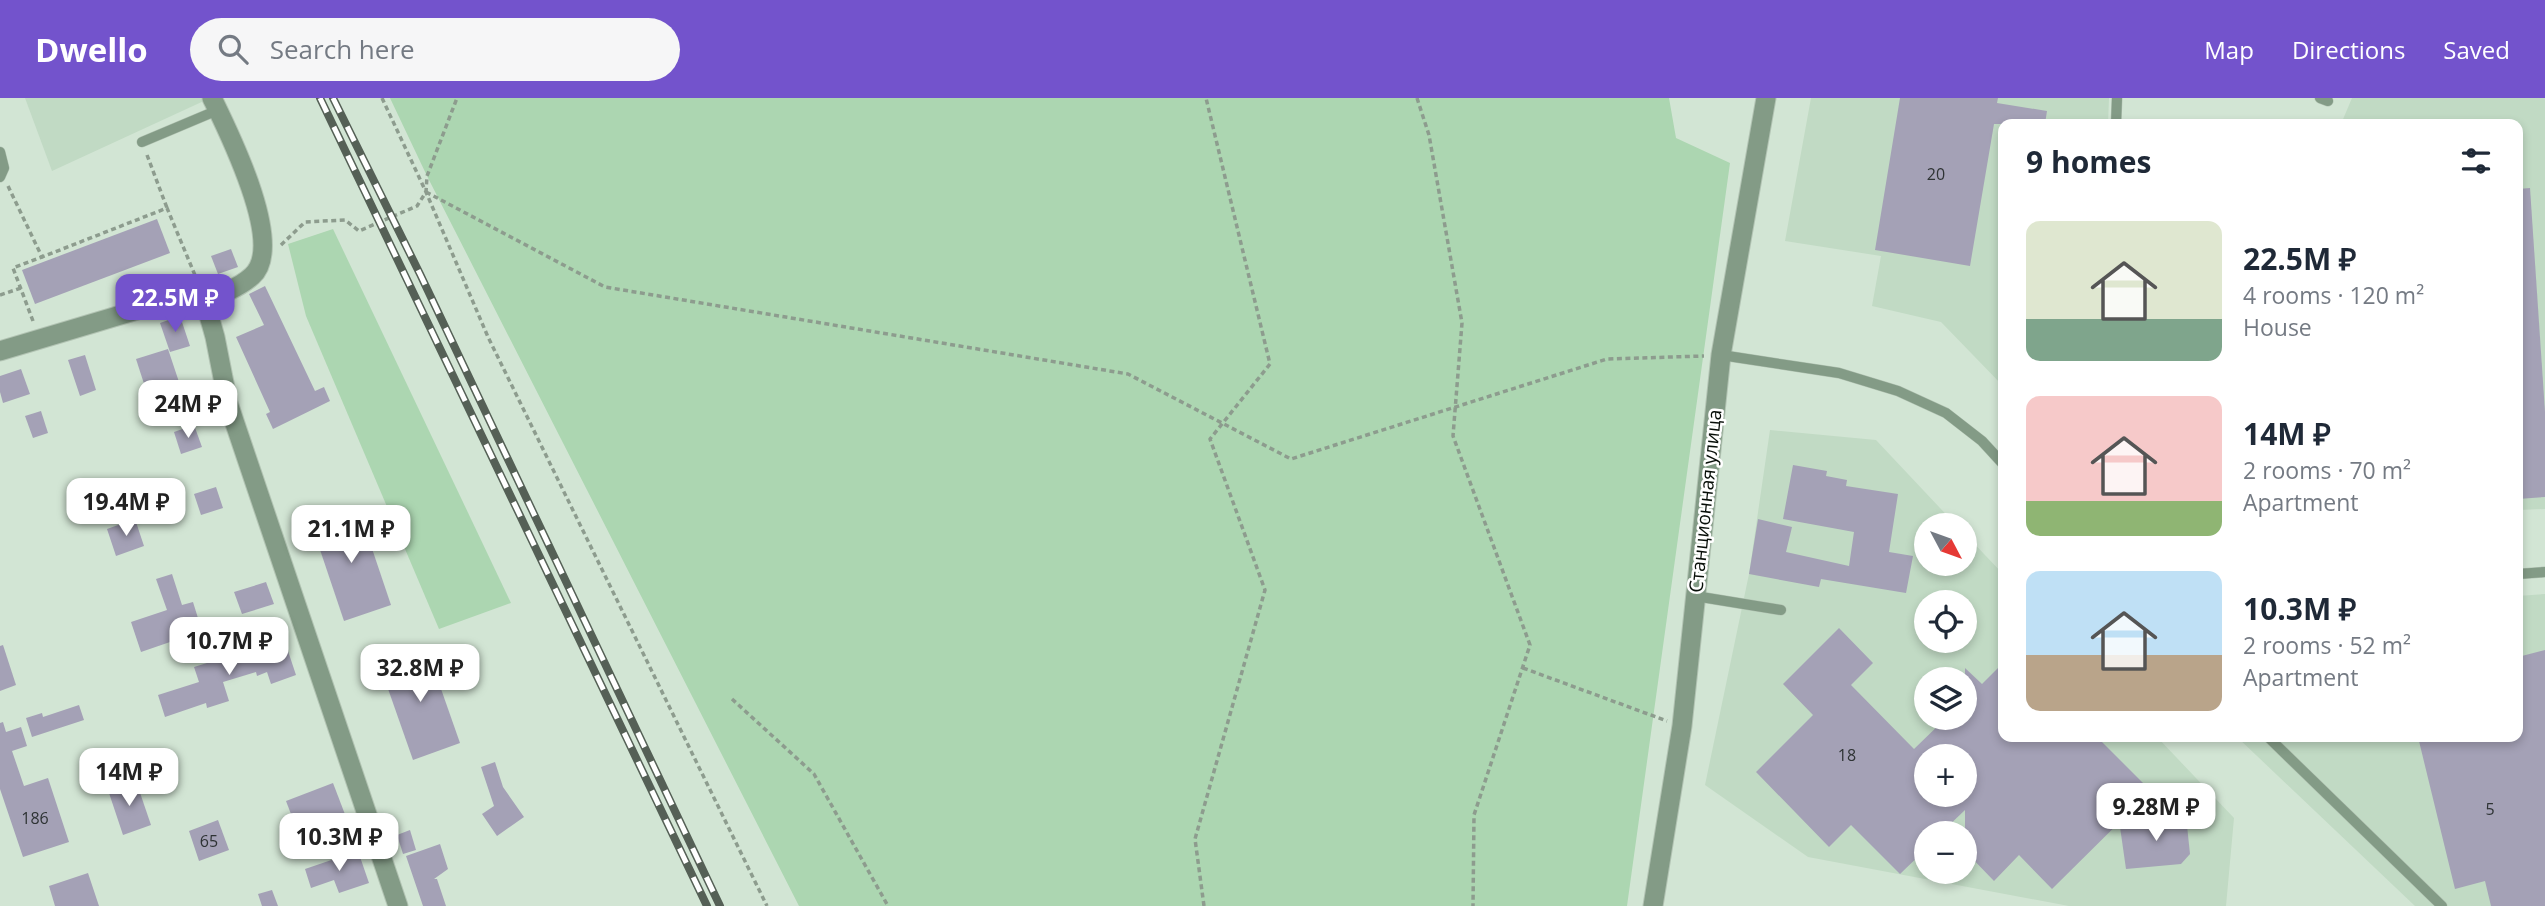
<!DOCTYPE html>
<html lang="en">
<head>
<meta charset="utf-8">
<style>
	body { margin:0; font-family:"Open Sans",sans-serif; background:#f6f6f7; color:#1f2937; height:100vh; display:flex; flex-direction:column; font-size:26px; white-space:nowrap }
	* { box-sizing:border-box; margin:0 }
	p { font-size:23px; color:#747a83 }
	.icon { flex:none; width:38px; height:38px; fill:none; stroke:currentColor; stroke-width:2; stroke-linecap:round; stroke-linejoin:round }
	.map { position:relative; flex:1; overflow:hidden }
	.sheet { position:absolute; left:1998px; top:21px; width:525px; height:623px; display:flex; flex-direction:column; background:#fff; border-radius:14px; box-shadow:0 4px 10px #0003 }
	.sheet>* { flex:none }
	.needle { width:46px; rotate:131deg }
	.tools { position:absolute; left:1914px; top:415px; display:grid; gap:14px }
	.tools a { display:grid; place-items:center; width:63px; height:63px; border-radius:50%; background:#fff; box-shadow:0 4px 10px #0003; font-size:35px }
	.price { position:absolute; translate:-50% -60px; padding:0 16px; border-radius:14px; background:#fff; color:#222; font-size:23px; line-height:46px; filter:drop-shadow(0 2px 4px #0008) }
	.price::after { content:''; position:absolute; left:50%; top:42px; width:21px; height:16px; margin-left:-10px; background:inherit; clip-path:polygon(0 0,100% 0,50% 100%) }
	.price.on { background:#7353cc; color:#fff }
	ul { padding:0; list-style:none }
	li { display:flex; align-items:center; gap:21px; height:175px; padding:0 28px }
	li span { display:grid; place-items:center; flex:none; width:196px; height:140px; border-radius:14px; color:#555 }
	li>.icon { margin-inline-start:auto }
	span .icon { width:84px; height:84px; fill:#fffc; stroke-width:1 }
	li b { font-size:30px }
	h2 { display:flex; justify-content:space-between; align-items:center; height:84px; padding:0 28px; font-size:30px }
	header { display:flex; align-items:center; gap:42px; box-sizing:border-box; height:98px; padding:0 35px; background:#7353cc; color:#fff }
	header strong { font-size:33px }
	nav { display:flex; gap:38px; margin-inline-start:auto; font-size:24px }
	.search { width:490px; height:63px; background:#f6f6f7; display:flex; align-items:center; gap:18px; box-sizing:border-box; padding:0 24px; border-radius:38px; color:#747a83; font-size:26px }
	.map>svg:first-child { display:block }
	.built { fill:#c1dac4; fill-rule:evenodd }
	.green { fill:#acd6b1 }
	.building { fill:#a4a1b6; fill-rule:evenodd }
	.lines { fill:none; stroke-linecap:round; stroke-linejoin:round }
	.service-casing { stroke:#b2c3b3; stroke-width:11 }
	.minor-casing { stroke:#b2c3b3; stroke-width:21 }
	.path { stroke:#8d9c8e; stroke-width:3.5; stroke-dasharray:5 3.5; stroke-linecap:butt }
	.service { stroke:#839b86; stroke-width:10 }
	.minor { stroke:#839b86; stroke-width:19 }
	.rail-casing { stroke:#556056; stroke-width:8 }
	.rail { stroke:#fff; stroke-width:5; stroke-dasharray:16; stroke-linecap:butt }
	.labels { text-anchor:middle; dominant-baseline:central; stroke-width:5; stroke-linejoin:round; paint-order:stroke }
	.number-label { font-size:16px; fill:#2e3334 }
	.street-label { font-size:19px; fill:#070e08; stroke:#fff }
</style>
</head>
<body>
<header>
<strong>Dwello</strong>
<div class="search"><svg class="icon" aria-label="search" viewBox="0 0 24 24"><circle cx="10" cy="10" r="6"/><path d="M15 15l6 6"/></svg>Search here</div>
<nav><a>Map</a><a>Directions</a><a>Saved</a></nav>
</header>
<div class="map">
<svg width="2545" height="808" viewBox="0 0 2545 808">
	<rect width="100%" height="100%" fill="#d2e5d4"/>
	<g class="built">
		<polygon points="25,0 205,0 206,2 52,73"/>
		<polygon points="1811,0 2109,0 2108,26 2004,26 2004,289 1941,224 1872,208 1881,158 1785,143"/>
		<polygon points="2352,0 2545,0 2545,411 2518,412 2518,26 2341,26"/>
		<path d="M 1770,332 L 1876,342 L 1956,427 L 1927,427 L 1927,466 L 1965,466 L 1965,436 L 2004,477 L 2004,639 L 2157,639 L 2234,720 L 2226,808 L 2069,808 L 1808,759 L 1705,687 L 1749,476 ZM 1927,504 L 1965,504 L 1965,542 L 1927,542 ZM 1927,581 L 1965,581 L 1965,620 L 1927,620 ZM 1927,658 L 1965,658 L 1965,696 L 1927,696 ZM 1927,735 L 1965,735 L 1965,774 L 1927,774 Z"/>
		<polygon points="2545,496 2545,808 2415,808 2237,639 2518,639 2518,498"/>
	</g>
	<g class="green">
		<polygon points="390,0 1669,0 1676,40 1730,65 1627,808 799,808 427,78"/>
		<polygon points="333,131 511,505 439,531 306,218 288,146"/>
	</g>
	<g class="building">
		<polygon points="1900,0 1998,0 1997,5 2047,13 2045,26 1994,26 1970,168 1875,152"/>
		<polygon points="2530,90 2545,314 2545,399 2518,401 2518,91"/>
		<polygon points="157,121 170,155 35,206 22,172"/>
		<polygon points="231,151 238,169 218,176 211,158"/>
		<polygon points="265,188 315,293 324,289 330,303 273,331 266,316 270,314 236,239 264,227 249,196"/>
		<polygon points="180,218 190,248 170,254 160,225"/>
		<polygon points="168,251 179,284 147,295 136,261"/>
		<polygon points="85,257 96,292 80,298 68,262"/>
		<polygon points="21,271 30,296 3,305 0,294 0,278"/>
		<polygon points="41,313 48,335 33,340 25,318"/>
		<polygon points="194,327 202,349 181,356 174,334"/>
		<polygon points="1793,367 1827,373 1826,378 1847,382 1846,388 1898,396 1889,454 1913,458 1906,495 1821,481 1819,489 1749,476 1758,421 1792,429 1786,454 1849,468 1854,434 1783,421"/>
		<polygon points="216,389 223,410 201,417 194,396"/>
		<polygon points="359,412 391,507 344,523 312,428"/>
		<polygon points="135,421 144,448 116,458 107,431"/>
		<polygon points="172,476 182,507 193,504 202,533 141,554 131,524 167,512 156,481"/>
		<polygon points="266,484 274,506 242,516 234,494"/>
		<path d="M 1839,530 L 1873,565 L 1851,587 L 1914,651 L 1946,620 L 1965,620 L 1965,570 L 1982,586 L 2004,564 L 2004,639 L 2097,639 L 2151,693 L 2052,791 L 2019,757 L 1994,783 L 1965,753 L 1965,712 L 1941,735 L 1927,735 L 1927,750 L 1900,776 L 1851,727 L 1829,749 L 1756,674 L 1813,617 L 1783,586 ZM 1927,658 L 1965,658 L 1965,696 L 1927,696 Z"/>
		<polygon points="284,541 296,577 271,586 267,574 257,578 256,574 223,584 229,603 207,610 206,605 165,619 158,597 199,584 194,569"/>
		<polygon points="3,547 16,587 0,593 0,548"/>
		<polygon points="427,551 460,645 413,662 380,568"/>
		<polygon points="2545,552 2545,808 2491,808 2485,783 2455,791 2418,639 2518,639 2518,559"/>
		<polygon points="79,607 84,622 32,639 26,620 42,615 43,619"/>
		<polygon points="3,624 6,634 21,629 27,648 12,653 24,688 48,680 69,744 23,759 0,691 0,625"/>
		<polygon points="495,664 503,689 524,719 497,738 482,716 494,708 481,669"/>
		<polygon points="136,683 151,727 123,737 108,692"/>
		<polygon points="333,685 346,719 299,737 286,703"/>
		<polygon points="2186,718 2190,756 2181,766 2126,771 2120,729"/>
		<polygon points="218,722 229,752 199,763 189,733"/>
		<polygon points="410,732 416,752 403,756 397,737"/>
		<polygon points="440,746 448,771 434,781 437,781 446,808 423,808 406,758"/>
		<polygon points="358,753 369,785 339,795 334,782 311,790 305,771"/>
		<polygon points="88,775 99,808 55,808 49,788"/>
		<polygon points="272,792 278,808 262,808 258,796"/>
	</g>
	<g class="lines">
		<g class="service-casing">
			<g id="service">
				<polyline points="2320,0 2328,3"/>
				<polyline points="2116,26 2117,0"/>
				<polyline points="142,44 218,12"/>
				<polyline points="0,54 4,70 0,79"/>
				<polyline points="1721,257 1839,275 1898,293 1946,315 1982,343 2004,367"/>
				<polyline points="2518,476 2545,474"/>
				<polyline points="1695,498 1781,512"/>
				<polyline points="2268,639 2442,808"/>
			</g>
		</g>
		<g class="minor-casing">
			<g id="minor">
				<polyline points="204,200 215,239 228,305 398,808"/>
				<path d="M 0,253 L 181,199 C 189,199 196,200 203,200 C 217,200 241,188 252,178 C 286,148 228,33 212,0"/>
				<polyline points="1653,808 1682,628 1721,257 1766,0"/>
			</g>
		</g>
		<g class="path">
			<polyline points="382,0 426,94 488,239 767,808"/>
			<polyline points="1417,0 1429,37 1462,225 1453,338 1530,547 1474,717 1473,808"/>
			<polyline points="147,57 167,110"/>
			<polyline points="8,88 42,159 167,110 197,182"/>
			<polyline points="426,94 605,189 1128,276 1291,361 1607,261 1704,258"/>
			<polyline points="281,147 305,124 345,122 359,133 417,108 426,94 427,78 457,0"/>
			<polyline points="0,197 21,190"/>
			<polyline points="33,223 13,170 42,159"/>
			<polyline points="1523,570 1667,623"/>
			<polyline points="732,601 814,676 888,808"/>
			<polyline points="1204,808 1195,741 1265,492 1210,341 1270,266 1206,0"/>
		</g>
		<use href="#service" class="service"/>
		<use href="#minor" class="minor"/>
		<g class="rail-casing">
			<g id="rail">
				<polyline points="320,0 707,808"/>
				<polyline points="333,0 420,176 720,808"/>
			</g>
		</g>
		<use href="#rail" class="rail"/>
	</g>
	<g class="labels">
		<g class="number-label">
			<text x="1936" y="76">20</text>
			<text x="1847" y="657">18</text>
			<text x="2490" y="711">5</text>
			<text x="35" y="720">186</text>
			<text x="209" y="743">65</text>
		</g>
		<g class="street-label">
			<text transform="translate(1705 403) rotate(-84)">Станционная улица</text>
		</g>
	</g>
</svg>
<div class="tools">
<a><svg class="needle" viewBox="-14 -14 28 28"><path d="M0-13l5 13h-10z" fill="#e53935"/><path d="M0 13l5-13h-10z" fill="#747a83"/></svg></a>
<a><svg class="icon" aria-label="locate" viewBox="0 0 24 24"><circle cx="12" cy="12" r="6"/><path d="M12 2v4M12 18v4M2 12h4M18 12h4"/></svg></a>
<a><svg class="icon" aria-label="layers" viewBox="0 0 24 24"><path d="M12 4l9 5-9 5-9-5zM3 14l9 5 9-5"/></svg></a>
<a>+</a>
<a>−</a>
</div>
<b class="price on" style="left:175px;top:236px">22.5M ₽</b>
<b class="price" style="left:188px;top:342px">24M ₽</b>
<b class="price" style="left:126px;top:440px">19.4M ₽</b>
<b class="price" style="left:351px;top:467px">21.1M ₽</b>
<b class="price" style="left:229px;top:579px">10.7M ₽</b>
<b class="price" style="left:420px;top:606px">32.8M ₽</b>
<b class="price" style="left:129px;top:710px">14M ₽</b>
<b class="price" style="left:2156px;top:745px">9.28M ₽</b>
<b class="price" style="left:339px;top:775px">10.3M ₽</b>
<section class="sheet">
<h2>9 homes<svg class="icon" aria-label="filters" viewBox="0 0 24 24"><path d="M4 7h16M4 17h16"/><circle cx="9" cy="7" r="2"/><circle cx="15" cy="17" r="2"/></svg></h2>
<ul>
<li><span style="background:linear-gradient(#dfe7d0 70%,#7fa58c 0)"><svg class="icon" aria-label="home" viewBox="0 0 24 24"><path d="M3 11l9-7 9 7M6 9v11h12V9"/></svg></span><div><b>22.5M ₽</b><p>4 rooms · 120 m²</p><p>House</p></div></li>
<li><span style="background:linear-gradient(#f6c9c9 75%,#8fb573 0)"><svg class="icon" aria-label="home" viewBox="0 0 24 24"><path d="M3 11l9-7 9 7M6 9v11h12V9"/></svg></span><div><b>14M ₽</b><p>2 rooms · 70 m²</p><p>Apartment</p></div></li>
<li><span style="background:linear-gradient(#bfe0f5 60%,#b9a48a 0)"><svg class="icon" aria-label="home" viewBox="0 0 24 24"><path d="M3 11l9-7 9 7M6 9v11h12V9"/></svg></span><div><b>10.3M ₽</b><p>2 rooms · 52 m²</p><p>Apartment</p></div></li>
</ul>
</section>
</div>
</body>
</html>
